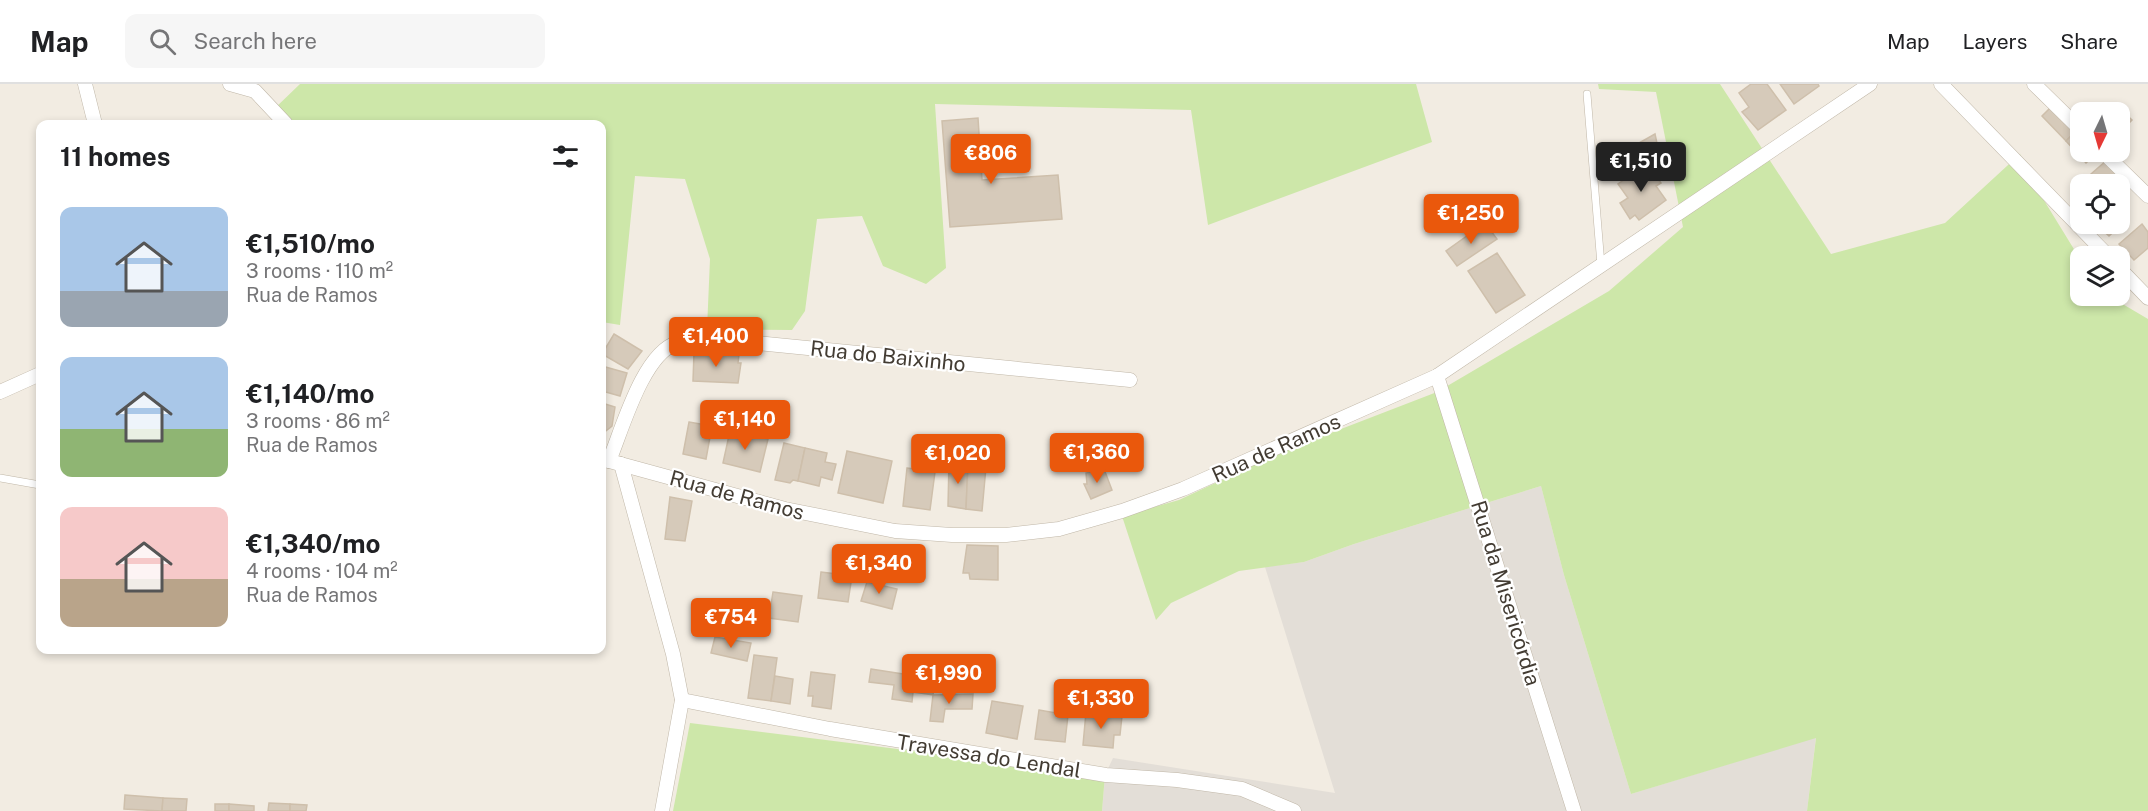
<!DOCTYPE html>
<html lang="en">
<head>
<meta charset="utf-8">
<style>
	body { margin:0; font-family:"Public Sans",sans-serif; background:#f6f6f6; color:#202124; height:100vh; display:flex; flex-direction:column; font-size:22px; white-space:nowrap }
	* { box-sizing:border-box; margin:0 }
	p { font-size:20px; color:#757577 }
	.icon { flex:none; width:33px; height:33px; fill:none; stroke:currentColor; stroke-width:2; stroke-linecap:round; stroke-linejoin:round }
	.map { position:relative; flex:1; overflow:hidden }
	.details { position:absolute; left:36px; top:36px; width:570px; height:534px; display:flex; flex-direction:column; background:#fff; border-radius:12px; box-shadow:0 3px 9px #0003 }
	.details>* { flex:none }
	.needle { width:39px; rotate:185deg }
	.tools { position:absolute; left:2070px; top:18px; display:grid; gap:12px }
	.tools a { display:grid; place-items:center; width:60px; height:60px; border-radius:12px; background:#fff; box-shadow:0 3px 9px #0003; font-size:30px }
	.price { position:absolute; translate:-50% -51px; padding:0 14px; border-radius:6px; background:#ea580c; color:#fff; font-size:20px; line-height:39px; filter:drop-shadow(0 2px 3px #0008) }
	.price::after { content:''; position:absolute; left:50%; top:36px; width:18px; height:14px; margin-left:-9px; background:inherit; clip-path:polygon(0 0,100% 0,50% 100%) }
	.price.on { background:#222; color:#fff }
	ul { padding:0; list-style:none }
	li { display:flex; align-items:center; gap:18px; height:150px; padding:0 24px }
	li span { display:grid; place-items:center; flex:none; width:168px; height:120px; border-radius:12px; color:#555 }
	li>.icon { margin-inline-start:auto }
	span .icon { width:72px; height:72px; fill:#fffc; stroke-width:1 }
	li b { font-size:26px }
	h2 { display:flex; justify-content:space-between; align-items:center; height:72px; padding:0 24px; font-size:26px }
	header { display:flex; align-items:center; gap:36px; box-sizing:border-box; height:84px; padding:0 30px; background:#fff; border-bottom:2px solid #e0e0e0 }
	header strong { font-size:28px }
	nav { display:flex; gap:33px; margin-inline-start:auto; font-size:21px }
	.search { width:420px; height:54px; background:#f6f6f6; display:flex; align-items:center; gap:15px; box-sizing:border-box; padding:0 21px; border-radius:12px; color:#757577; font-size:22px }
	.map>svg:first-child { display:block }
	.industrial { fill:#e3ded7 }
	.green { fill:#cde7a9 }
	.building { fill:#d6caba; stroke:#cebfab; stroke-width:1.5 }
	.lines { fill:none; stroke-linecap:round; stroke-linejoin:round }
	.service-casing { stroke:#c0b7a8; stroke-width:8 }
	.minor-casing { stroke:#c0b7a8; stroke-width:15 }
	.service { stroke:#fff; stroke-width:7 }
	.minor { stroke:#fff; stroke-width:14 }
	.labels { text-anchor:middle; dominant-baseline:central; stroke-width:4.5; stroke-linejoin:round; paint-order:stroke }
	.street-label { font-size:21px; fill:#433c33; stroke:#fff }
</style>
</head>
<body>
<header>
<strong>Map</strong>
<div class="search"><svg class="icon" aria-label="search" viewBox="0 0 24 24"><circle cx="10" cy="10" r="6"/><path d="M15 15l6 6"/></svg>Search here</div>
<nav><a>Map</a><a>Layers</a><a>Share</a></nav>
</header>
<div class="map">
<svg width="2148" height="727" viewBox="0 0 2148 727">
	<rect width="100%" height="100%" fill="#f2ece2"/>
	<polygon class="industrial" points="1541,402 1564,491 1631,710 1816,653 1807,727 1102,727 1105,691 1113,674 1335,709 1265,483 1304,478 1354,460"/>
	<g class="green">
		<polygon points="300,0 1416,0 1432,58 1208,141 1191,26 935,20 946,184 926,200 883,182 862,132 817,135 805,227 792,246 707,245 710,175 685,95 635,92 620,241 602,238 602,40 288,40 273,26"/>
		<polygon points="1598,0 1720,0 1831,170 1945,139 2020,70 2037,105 2080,175 2080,212 2109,212 2148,235 2148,727 1807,727 1816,654 1631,710 1564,491 1541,402 1354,460 1304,478 1239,487 1171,519 1156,536 1122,432 1179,416 1284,367 1437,308 1609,207 1683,143 1656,8 1599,5"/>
		<polygon points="690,639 1105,691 1102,727 673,727"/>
	</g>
	<g class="building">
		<polygon points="1751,0 1767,0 1786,26 1758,46 1742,28 1749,23 1739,9"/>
		<polygon points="1780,0 1818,0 1819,2 1794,20"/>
		<polygon points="2115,20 2132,36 2120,48 2120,28 2095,28"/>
		<polygon points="2052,22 2076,47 2066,57 2042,32"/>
		<polygon points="978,34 982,96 1058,91 1062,135 950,143 942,37"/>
		<polygon points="2076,47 2080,52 2080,68 2097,69 2086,79 2066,57"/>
		<polygon points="1655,50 1658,64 1630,79 1623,68"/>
		<polygon points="2107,76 2128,97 2120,105 2120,100 2098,100 2094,97 2096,95 2091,90"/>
		<polygon points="1647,80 1661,99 1656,102 1666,116 1639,136 1635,131 1630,135 1620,119 1628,114 1618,100"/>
		<polygon points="2120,135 2123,139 2109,152 2096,140 2120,140"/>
		<polygon points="1485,139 1497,155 1457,182 1446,167"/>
		<polygon points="2142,140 2148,148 2148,164 2134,176 2119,160"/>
		<polygon points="1497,169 1525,211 1496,229 1468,187"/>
		<polygon points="614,250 642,267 628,285 602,270"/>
		<polygon points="694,269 739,270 738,279 741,279 738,299 693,297"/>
		<polygon points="602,282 627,289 620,312 602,307"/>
		<polygon points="602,319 615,323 612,342 602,350"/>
		<polygon points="689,338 712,342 706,375 683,370"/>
		<polygon points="730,347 768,355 760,388 723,379"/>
		<polygon points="784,359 805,364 798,397 793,396 790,399 775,396"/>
		<polygon points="805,364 827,369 825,378 836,380 832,396 821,393 819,402 798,397"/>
		<polygon points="847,367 892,377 883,419 838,409"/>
		<polygon points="949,378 968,380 966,425 948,422"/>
		<polygon points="968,380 986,383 982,427 966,425"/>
		<polygon points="907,384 935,388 930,426 903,422"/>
		<polygon points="1104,385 1112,406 1091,415 1084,400 1087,400 1086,389"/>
		<polygon points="670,413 692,417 685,457 665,455"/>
		<polygon points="967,461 998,462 998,496 970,495 969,489 963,489"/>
		<polygon points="821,488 852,492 848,518 818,514"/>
		<polygon points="867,498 897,505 892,525 861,517"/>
		<polygon points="773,508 802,512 798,538 769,534"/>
		<polygon points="715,553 751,559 747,577 711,569"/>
		<polygon points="754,571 777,574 771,617 748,614"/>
		<polygon points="871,585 935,595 933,611 913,608 912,618 892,615 894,601 869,598"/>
		<polygon points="811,588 835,591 831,625 812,622 813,612 808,612"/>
		<polygon points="775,592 793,595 790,620 771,617"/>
		<polygon points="973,610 972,625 945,625 943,638 930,637 933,611"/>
		<polygon points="992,617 1023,622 1017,655 986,649"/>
		<polygon points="1039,626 1068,631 1065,658 1035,655"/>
		<polygon points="1086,628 1122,632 1120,651 1114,651 1113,664 1083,661"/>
		<polygon points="125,711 163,714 162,727 124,725"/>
		<polygon points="163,714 187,715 186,727 162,727"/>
		<polygon points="269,719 290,720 290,727 268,727"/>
		<rect x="215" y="720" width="14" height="7"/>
		<polygon points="229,720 254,722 254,727 229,727"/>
		<polygon points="290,720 307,721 306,727 290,727"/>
	</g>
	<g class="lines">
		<g class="service-casing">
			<g id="service">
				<polyline points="1587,10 1601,181"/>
				<polyline points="0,394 40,401"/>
			</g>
		</g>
		<g class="minor-casing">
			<g id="minor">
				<polyline points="85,0 95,40"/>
				<polyline points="230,0 255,7 286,40"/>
				<polyline points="1941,0 2108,172"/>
				<polyline points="2034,0 2080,45"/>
				<polyline points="2103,68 2148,112"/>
				<polyline points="2120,185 2148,214"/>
				<polyline points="1437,292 1574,727"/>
				<polyline points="0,308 40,290"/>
				<polyline points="602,375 785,425 895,447 952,451 1006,451 1059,445 1122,427 1183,405 1437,292 1870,0"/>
				<path d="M 609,377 C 622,346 643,269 677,259 C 696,253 718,256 737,257 L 1130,296"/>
				<polyline points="621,380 673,570 682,616 662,727"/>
				<polyline points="682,616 830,645 1106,691 1177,696 1242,705 1294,727"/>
			</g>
		</g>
		<use href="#service" class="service"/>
		<use href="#minor" class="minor"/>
	</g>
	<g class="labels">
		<g class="street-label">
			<text transform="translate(888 272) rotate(6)">Rua do Baixinho</text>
			<text transform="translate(1276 364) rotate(-24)">Rua de Ramos</text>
			<text transform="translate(737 411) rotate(15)">Rua de Ramos</text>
			<text transform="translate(1506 509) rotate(73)">Rua da Misericórdia</text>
			<text transform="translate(989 672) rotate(9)">Travessa do Lendal</text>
		</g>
	</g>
</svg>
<div class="tools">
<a><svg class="needle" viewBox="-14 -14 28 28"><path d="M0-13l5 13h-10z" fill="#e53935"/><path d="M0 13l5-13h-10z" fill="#757577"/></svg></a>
<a><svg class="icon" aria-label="locate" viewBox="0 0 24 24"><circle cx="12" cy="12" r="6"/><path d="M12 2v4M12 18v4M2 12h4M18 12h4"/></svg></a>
<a><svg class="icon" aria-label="layers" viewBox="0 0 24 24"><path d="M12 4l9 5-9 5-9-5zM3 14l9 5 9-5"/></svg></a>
</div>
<b class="price" style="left:991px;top:101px">€806</b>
<b class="price on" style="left:1641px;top:109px">€1,510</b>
<b class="price" style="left:1471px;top:161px">€1,250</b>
<b class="price" style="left:716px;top:284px">€1,400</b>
<b class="price" style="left:745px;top:367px">€1,140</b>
<b class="price" style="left:1097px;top:400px">€1,360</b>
<b class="price" style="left:958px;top:401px">€1,020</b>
<b class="price" style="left:879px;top:511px">€1,340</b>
<b class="price" style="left:731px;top:565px">€754</b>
<b class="price" style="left:949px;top:621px">€1,990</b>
<b class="price" style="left:1101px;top:646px">€1,330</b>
<section class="details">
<h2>11 homes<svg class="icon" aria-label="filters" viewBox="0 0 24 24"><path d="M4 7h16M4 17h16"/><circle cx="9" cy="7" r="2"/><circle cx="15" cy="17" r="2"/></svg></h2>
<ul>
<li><span style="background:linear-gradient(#a9c7e8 70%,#9aa5b1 0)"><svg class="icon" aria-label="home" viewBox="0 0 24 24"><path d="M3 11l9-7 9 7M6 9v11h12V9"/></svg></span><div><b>€1,510/mo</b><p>3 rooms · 110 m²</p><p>Rua de Ramos</p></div></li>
<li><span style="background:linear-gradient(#a9c7e8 60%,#8fb573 0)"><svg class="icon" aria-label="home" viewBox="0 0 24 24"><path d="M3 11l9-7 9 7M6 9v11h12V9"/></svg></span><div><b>€1,140/mo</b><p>3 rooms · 86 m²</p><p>Rua de Ramos</p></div></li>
<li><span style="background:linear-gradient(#f6c9c9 60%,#b9a48a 0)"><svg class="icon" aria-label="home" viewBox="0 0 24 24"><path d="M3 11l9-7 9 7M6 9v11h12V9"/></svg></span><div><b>€1,340/mo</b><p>4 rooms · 104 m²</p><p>Rua de Ramos</p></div></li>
</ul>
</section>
</div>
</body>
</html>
